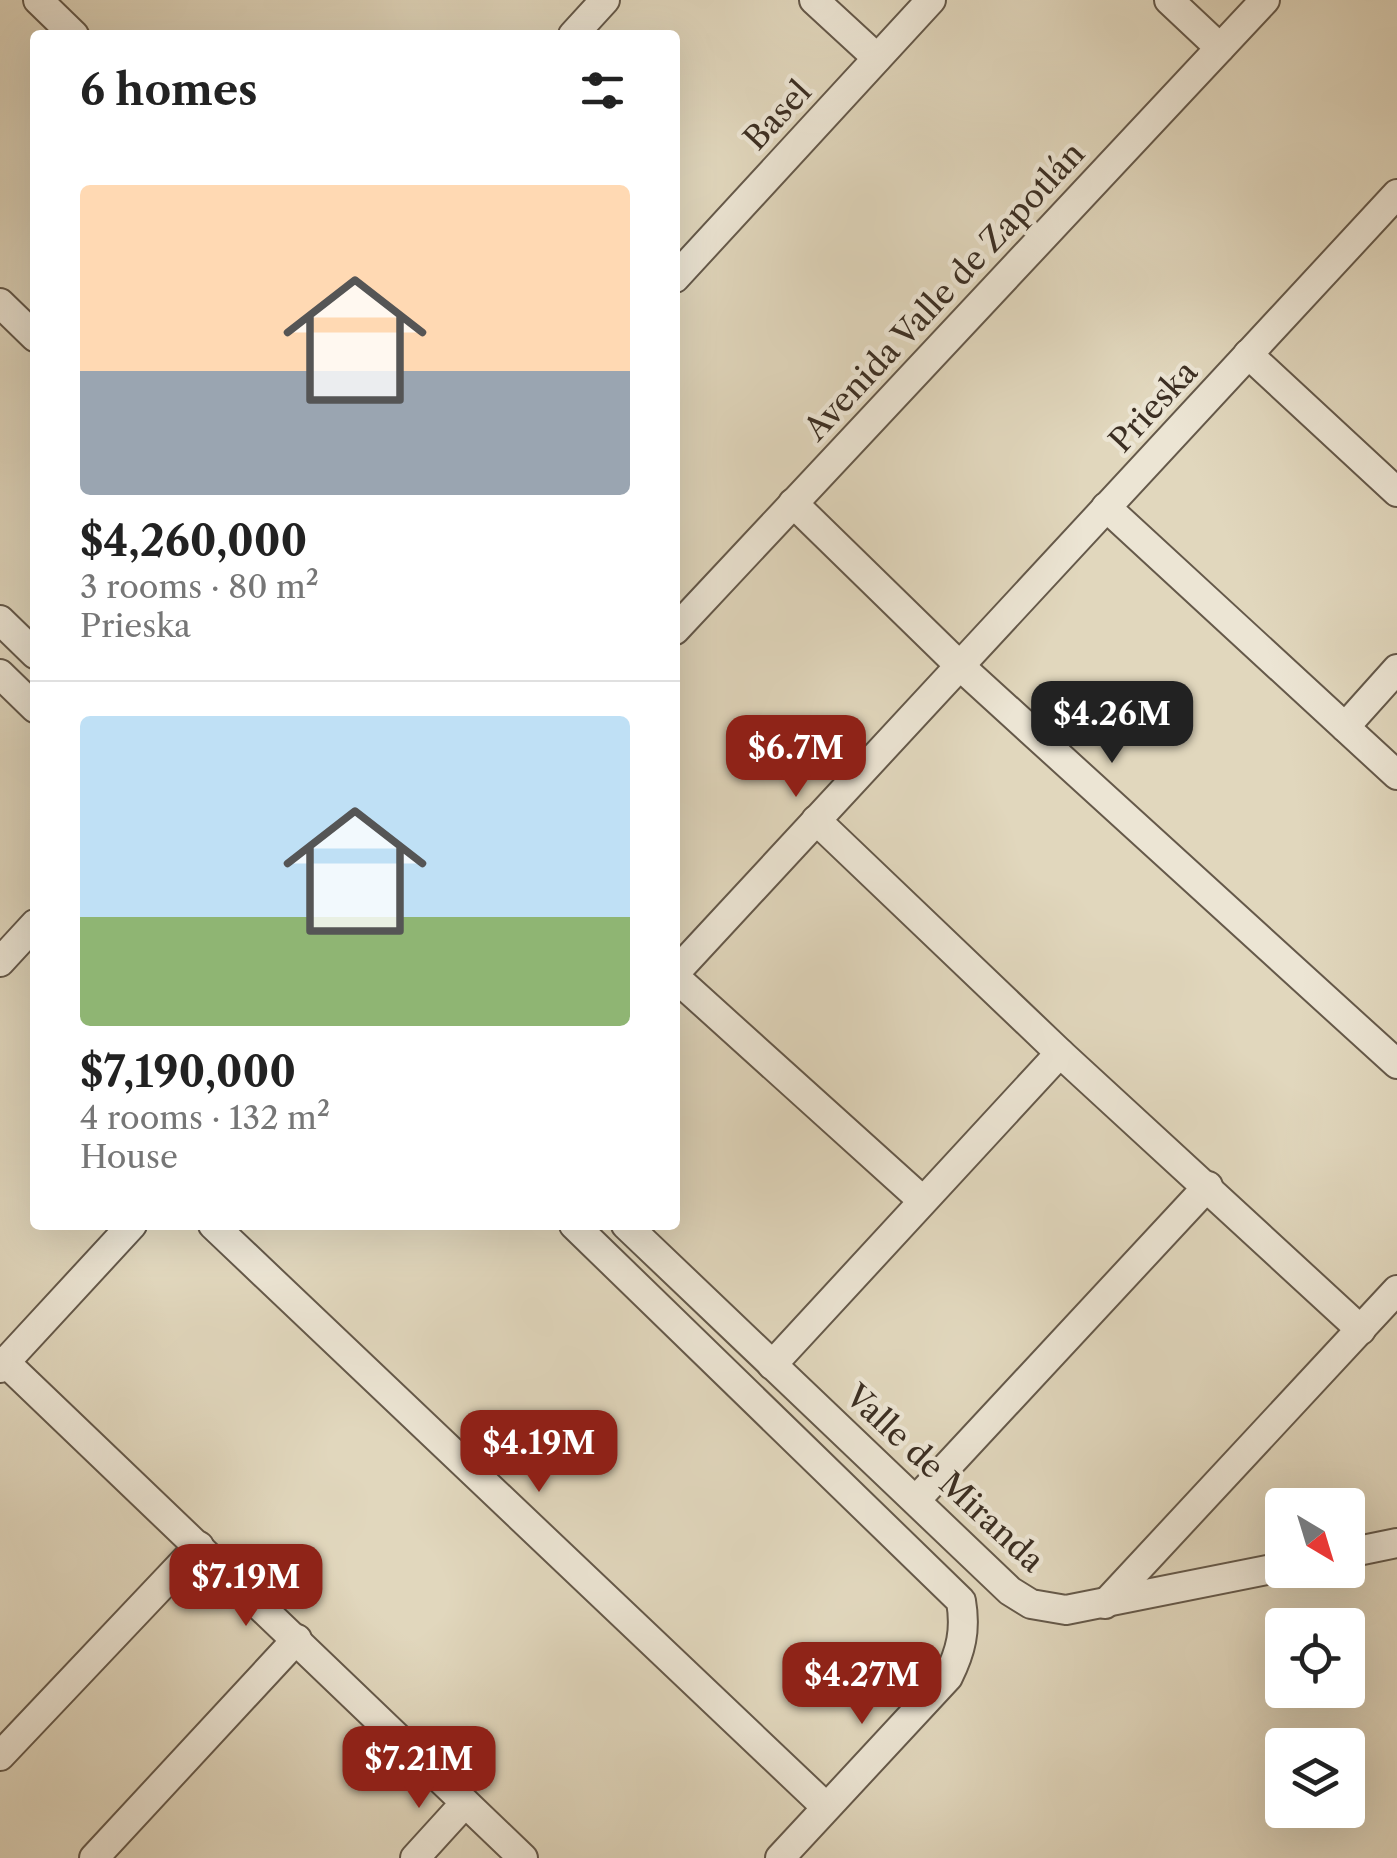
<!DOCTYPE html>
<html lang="en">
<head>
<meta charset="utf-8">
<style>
	body { margin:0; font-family:"Libre Caslon Text",serif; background:#f6f6f6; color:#222; height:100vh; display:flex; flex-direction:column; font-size:38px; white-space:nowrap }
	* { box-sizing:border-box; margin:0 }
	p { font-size:32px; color:#767676 }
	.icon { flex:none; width:55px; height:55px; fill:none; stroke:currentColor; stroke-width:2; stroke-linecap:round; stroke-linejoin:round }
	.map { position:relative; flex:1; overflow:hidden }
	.sheet { position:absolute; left:30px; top:30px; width:650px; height:1200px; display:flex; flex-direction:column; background:#fff; border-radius:10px; box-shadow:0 10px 40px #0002 }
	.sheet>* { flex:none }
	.needle { width:65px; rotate:142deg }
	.buttons { position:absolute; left:1265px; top:1488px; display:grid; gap:20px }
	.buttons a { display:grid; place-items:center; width:100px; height:100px; border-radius:10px; background:#fff; box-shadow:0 10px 40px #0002; font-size:50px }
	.price { position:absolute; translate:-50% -85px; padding:0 22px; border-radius:20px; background:#8f2418; color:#fff; font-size:32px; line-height:65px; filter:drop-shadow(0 2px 5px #0008) }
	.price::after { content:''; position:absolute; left:50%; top:60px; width:30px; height:22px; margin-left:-15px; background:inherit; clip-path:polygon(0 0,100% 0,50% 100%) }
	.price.active { background:#222; color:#fff }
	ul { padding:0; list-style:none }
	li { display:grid; align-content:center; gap:20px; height:530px; padding:0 50px }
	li+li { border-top:2px solid #e0e0e0 }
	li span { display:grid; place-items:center; height:310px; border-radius:10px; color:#555 }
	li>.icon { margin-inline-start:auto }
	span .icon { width:180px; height:180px; fill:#fffc; stroke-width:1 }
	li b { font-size:42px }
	h2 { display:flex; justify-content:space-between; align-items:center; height:120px; padding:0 50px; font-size:42px }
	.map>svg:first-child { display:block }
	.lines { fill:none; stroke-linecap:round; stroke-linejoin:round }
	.minor-casing { stroke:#65594a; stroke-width:32 }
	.minor { stroke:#ece5d4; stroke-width:28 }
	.labels { text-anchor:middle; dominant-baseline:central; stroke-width:9; stroke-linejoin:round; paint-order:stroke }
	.street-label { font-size:32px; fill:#3c2f23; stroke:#ece5d4 }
</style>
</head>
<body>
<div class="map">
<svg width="1397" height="1858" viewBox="0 0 1397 1858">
	<rect width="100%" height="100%" fill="#e1d7bd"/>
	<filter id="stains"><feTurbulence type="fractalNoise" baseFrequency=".002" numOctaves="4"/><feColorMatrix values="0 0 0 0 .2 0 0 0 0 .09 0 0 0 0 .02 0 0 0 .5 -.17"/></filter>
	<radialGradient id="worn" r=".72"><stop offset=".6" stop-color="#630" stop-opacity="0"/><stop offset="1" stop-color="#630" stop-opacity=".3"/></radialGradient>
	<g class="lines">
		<g class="minor-casing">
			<g id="minor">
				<polyline points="38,0 74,35"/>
				<polyline points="814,0 877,58"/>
				<polyline points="1169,0 1220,48"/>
				<polyline points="573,35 605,0"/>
				<polyline points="675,278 931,0"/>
				<polyline points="0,303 35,337"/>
				<polyline points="1248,354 1397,492"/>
				<polyline points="793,503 960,666 1397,1064"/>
				<polyline points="1106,507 1397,775"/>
				<polyline points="0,620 35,654"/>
				<polyline points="675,630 1265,0"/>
				<polyline points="0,674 35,708"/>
				<polyline points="1345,727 1397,669"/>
				<polyline points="816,820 1060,1053 1361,1330"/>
				<polyline points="0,962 35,924"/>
				<polyline points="675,973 1397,194"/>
				<polyline points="675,977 922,1200"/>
				<polyline points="213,1225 826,1807"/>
				<path d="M 574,1225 L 961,1601 C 966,1630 961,1651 948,1677 L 780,1858"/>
				<polyline points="626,1225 1010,1591 1031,1604 1066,1610 1282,1567"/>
				<polyline points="5,1362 523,1858"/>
				<polyline points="772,1365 1060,1053"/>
				<polyline points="0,1368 132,1225"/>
				<polyline points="916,1500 1208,1186"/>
				<polyline points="1348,1553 1397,1543"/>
				<polyline points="1105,1604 1397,1290"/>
				<polyline points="0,1756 199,1546"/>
				<polyline points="94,1858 297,1639"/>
				<polyline points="415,1858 465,1803"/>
			</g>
		</g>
		<use href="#minor" class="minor"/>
	</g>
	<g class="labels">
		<g class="street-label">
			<text transform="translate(777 115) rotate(-47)">Basel</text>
			<text transform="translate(944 291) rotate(-47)">Avenida Valle de Zapotlán</text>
			<text transform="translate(1153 406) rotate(-47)">Prieska</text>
			<text transform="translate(945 1478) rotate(43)">Valle de Miranda</text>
		</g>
	</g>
	<rect width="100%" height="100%" filter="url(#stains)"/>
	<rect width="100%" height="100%" fill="url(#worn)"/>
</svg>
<div class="buttons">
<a><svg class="needle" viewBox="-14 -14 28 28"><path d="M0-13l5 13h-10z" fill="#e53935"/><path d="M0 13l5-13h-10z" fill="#767676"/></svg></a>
<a><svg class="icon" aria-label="locate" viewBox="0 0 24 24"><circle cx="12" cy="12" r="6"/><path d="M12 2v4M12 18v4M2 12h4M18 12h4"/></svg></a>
<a><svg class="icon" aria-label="layers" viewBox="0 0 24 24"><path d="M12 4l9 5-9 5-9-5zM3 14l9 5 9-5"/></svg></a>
</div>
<b class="price active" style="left:1112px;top:766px">$4.26M</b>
<b class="price" style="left:796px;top:800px">$6.7M</b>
<b class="price" style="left:539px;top:1495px">$4.19M</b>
<b class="price" style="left:246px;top:1629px">$7.19M</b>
<b class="price" style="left:862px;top:1727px">$4.27M</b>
<b class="price" style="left:419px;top:1811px">$7.21M</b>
<section class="sheet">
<h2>6 homes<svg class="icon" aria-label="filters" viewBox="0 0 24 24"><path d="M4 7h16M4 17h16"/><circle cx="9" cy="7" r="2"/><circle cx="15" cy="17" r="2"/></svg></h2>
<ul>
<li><span style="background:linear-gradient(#ffd9b3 60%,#9aa5b1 0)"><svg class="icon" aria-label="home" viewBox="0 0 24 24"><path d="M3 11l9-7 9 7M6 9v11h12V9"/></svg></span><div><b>$4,260,000</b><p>3 rooms · 80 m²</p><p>Prieska</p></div></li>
<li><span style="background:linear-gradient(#bfe0f5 65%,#8fb573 0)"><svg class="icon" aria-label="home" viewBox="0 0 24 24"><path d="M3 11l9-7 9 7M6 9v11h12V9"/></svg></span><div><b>$7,190,000</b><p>4 rooms · 132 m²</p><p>House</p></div></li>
</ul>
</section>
</div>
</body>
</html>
